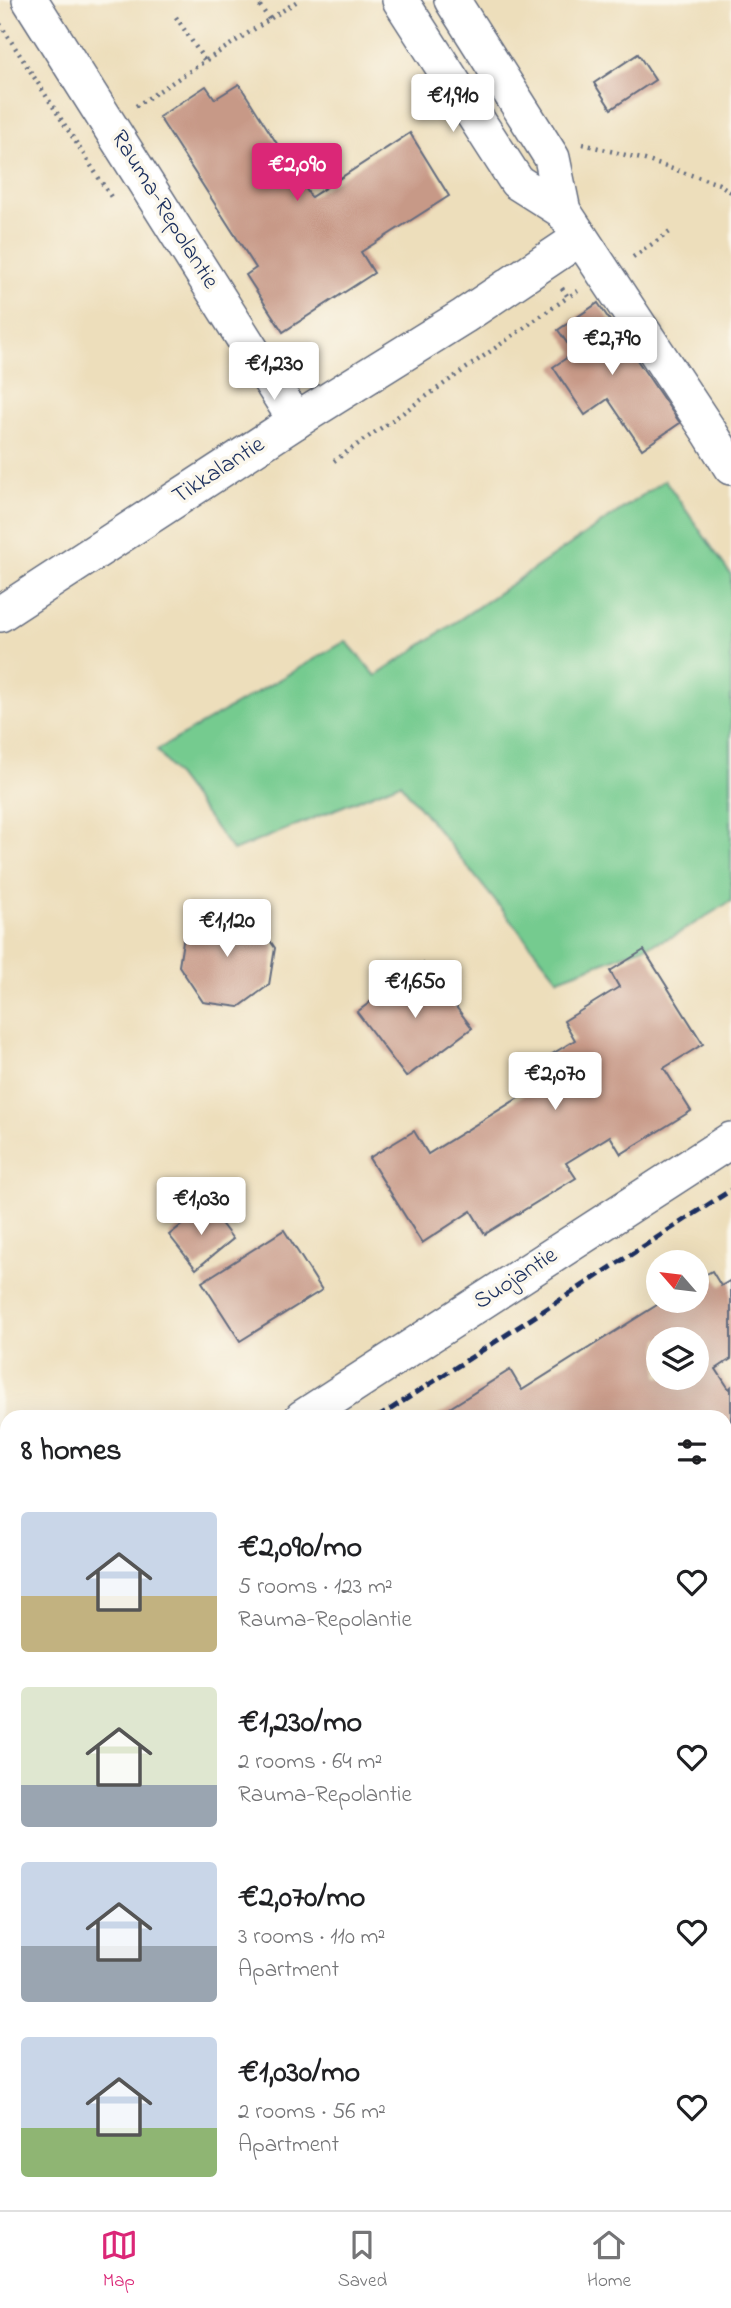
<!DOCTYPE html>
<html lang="en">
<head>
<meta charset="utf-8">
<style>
	body { margin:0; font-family:"Indie Flower",sans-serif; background:#f2f2f2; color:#202124; height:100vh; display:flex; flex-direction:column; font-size:26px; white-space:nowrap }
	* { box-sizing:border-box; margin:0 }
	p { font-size:23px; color:#757577 }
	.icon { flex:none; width:38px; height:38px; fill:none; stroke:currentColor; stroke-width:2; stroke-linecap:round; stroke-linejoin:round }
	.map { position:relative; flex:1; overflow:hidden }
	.panel { position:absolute; left:0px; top:1410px; width:732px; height:800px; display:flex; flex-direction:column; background:#fff; border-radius:21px 21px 0 0; box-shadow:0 7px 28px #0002 }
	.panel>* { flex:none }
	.needle { width:46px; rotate:298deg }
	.buttons { position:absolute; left:646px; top:1250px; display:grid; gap:14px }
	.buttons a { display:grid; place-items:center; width:63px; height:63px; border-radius:50%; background:#fff; box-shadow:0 7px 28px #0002; font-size:35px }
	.price { position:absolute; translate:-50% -60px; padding:0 16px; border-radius:7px; background:#fff; color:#222; font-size:23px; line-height:46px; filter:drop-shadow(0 2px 4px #0008) }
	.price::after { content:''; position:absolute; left:50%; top:42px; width:21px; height:16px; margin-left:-10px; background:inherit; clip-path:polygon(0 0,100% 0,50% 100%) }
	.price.on { background:#db2777; color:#fff }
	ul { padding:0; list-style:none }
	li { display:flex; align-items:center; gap:21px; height:175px; padding:0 21px }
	li span { display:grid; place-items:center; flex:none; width:196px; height:140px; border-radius:7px; color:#555 }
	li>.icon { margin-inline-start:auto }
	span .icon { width:84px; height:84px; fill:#fffc; stroke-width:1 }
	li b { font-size:30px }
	h2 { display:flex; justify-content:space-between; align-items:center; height:84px; padding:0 21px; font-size:30px }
	.menu { display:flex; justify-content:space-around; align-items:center; height:98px; border-top:2px solid #e0e0e0; background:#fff; font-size:19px; color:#757577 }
	.menu a { display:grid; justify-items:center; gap:4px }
	.menu .on { color:#db2777 }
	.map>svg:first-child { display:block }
	.green { fill:#75cb8f; stroke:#487d76; stroke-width:2 }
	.building { fill:#c79987; fill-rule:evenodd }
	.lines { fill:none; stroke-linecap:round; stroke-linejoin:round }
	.minor-casing { stroke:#646c7f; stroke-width:38 }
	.path { stroke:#646c7f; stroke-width:4.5; stroke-dasharray:2 5; stroke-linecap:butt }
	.minor { stroke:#fff; stroke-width:35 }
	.rail { stroke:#1b2f5e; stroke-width:5; stroke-dasharray:10 5; stroke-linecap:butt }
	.labels { text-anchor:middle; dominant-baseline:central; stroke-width:7; stroke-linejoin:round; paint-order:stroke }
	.street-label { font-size:24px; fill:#1b2f5e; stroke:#fbf7ec }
</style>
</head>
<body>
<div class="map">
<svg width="731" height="2210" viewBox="0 0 731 2210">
	<rect width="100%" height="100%" fill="#fbf7ec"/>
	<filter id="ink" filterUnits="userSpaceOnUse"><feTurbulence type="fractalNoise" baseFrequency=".0143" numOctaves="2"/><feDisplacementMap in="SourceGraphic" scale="14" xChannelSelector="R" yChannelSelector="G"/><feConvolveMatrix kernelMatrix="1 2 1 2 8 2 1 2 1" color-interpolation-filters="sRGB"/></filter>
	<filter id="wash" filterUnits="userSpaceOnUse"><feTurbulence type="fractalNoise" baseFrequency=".00686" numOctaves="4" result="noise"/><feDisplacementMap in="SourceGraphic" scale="28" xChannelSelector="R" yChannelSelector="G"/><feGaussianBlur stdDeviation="1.57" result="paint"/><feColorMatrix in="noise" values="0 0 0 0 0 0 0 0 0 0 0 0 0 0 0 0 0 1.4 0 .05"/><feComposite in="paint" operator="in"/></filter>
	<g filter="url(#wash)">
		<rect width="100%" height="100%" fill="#eddebb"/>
		<polygon class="green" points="665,480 731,575 731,901 674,936 558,979 400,783 233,851 157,750 346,641 376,676"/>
		<g id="blocks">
			<g class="building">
				<polygon points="638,54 655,80 611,109 594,83"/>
				<polygon points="239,84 311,197 410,133 449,196 361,252 374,273 283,332 246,275 256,268 159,117 206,86 215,99"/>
				<polygon points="598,303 680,423 642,449 608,399 585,415 553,367 574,353 558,330"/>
				<polygon points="217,911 254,917 275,948 269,985 239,1007 203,1002 179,966 184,935"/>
				<polygon points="644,950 703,1044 664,1068 691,1111 621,1154 610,1136 566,1163 576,1178 485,1234 471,1211 422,1243 369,1158 414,1131 428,1154 541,1084 531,1067 575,1040 564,1021 619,987 610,971"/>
				<polygon points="423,963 472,1028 406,1077 357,1012"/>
				<polygon points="207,1205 233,1239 196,1269 169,1235"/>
				<polygon points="284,1230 322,1290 240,1341 202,1282"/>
				<path d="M 712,1271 L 721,1286 L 731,1280 L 731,1359 L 716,1369 L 729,1389 L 731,1387 L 731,1511 L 724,1515 L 724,1418 L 434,1418 L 510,1370 L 522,1390 L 665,1300 L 696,1300 L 696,1280 ZM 658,1339 L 696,1339 L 696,1377 L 658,1377 Z"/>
				<polygon points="7,1999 7,2144 0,2148 0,2003"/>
			</g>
		</g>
	</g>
	<g filter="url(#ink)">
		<use href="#blocks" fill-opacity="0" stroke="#646c7f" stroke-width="2"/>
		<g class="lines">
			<g class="minor-casing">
				<g id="minor">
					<polyline points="30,0 296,421"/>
					<polyline points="400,0 517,182 563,211"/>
					<polyline points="452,0 552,158 563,211 710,433 731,467"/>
					<polyline points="0,614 302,417 464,316 580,238"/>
					<polyline points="302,1418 731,1140"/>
					<polyline points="0,1612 7,1608"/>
					<polyline points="724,1729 731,1725"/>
					<polyline points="0,1828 7,1828"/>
				</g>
			</g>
			<g class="path">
				<polyline points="256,0 269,19"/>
				<polyline points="176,17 205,61"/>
				<polyline points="0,24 113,200"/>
				<polyline points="136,106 299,0"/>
				<polyline points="583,144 645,160 719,184 731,192"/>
				<polyline points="633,257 670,232"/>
				<polyline points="562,288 568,297 578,291"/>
				<polyline points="334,461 568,297"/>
			</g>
			<use href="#minor" class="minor"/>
			<g class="rail">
				<polyline points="377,1418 731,1190"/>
				<polyline points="0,1660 7,1655"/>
				<polyline points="0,1875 7,1874"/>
				<polyline points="0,1895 7,1894"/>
				<polyline points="0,1926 7,1923"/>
			</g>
		</g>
	</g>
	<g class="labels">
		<g class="street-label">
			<text transform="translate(164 210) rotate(58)">Rauma-Repolantie</text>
			<text transform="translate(219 471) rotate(-33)">Tikkalantie</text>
			<text transform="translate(516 1279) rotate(-33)">Suojantie</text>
		</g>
	</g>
</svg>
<div class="buttons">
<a><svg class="needle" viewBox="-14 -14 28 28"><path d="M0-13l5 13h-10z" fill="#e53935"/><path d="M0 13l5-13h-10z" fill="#757577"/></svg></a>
<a><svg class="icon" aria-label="layers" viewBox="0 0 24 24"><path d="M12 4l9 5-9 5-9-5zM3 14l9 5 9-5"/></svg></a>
</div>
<b class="price" style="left:453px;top:134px">€1,910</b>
<b class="price on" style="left:297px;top:203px">€2,090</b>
<b class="price" style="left:612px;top:377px">€2,790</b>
<b class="price" style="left:274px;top:402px">€1,230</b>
<b class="price" style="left:227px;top:959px">€1,120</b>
<b class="price" style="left:415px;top:1020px">€1,650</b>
<b class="price" style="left:555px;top:1112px">€2,070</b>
<b class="price" style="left:201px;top:1237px">€1,030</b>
<section class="panel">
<h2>8 homes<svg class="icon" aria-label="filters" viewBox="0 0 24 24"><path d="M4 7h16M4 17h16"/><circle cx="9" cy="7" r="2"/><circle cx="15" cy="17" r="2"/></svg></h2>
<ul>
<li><span style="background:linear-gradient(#c9d6e8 60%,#c2b280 0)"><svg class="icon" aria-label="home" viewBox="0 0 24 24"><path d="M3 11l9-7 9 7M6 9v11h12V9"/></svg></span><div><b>€2,090/mo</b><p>5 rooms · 123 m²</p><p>Rauma-Repolantie</p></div><svg class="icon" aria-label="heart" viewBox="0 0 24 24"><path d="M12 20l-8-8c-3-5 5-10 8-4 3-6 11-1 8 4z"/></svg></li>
<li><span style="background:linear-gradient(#dfe7d0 70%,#9aa5b1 0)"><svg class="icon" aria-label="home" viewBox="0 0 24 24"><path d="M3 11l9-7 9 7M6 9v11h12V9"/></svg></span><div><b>€1,230/mo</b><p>2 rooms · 64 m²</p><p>Rauma-Repolantie</p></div><svg class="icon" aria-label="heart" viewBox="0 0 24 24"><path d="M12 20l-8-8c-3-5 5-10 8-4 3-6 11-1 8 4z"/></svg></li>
<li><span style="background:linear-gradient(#c9d6e8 60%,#9aa5b1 0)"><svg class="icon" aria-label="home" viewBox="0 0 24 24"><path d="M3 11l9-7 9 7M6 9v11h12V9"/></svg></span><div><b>€2,070/mo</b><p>3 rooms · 110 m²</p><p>Apartment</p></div><svg class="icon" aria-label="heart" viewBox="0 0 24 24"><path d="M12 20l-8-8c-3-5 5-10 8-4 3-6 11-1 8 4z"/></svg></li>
<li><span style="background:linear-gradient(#c9d6e8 65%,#8fb573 0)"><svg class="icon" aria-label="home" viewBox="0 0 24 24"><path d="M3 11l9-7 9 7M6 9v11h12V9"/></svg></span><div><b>€1,030/mo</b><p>2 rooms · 56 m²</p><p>Apartment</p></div><svg class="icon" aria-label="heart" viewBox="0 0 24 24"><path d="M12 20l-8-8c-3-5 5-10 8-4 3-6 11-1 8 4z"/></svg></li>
</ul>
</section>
</div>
<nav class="menu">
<a class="on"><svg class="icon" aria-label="map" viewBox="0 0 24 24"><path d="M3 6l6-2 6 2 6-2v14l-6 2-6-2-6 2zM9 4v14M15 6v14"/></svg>Map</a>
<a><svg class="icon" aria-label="saved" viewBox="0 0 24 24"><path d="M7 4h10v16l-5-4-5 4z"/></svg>Saved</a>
<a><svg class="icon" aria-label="home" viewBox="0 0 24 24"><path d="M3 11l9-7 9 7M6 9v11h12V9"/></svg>Home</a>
</nav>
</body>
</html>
